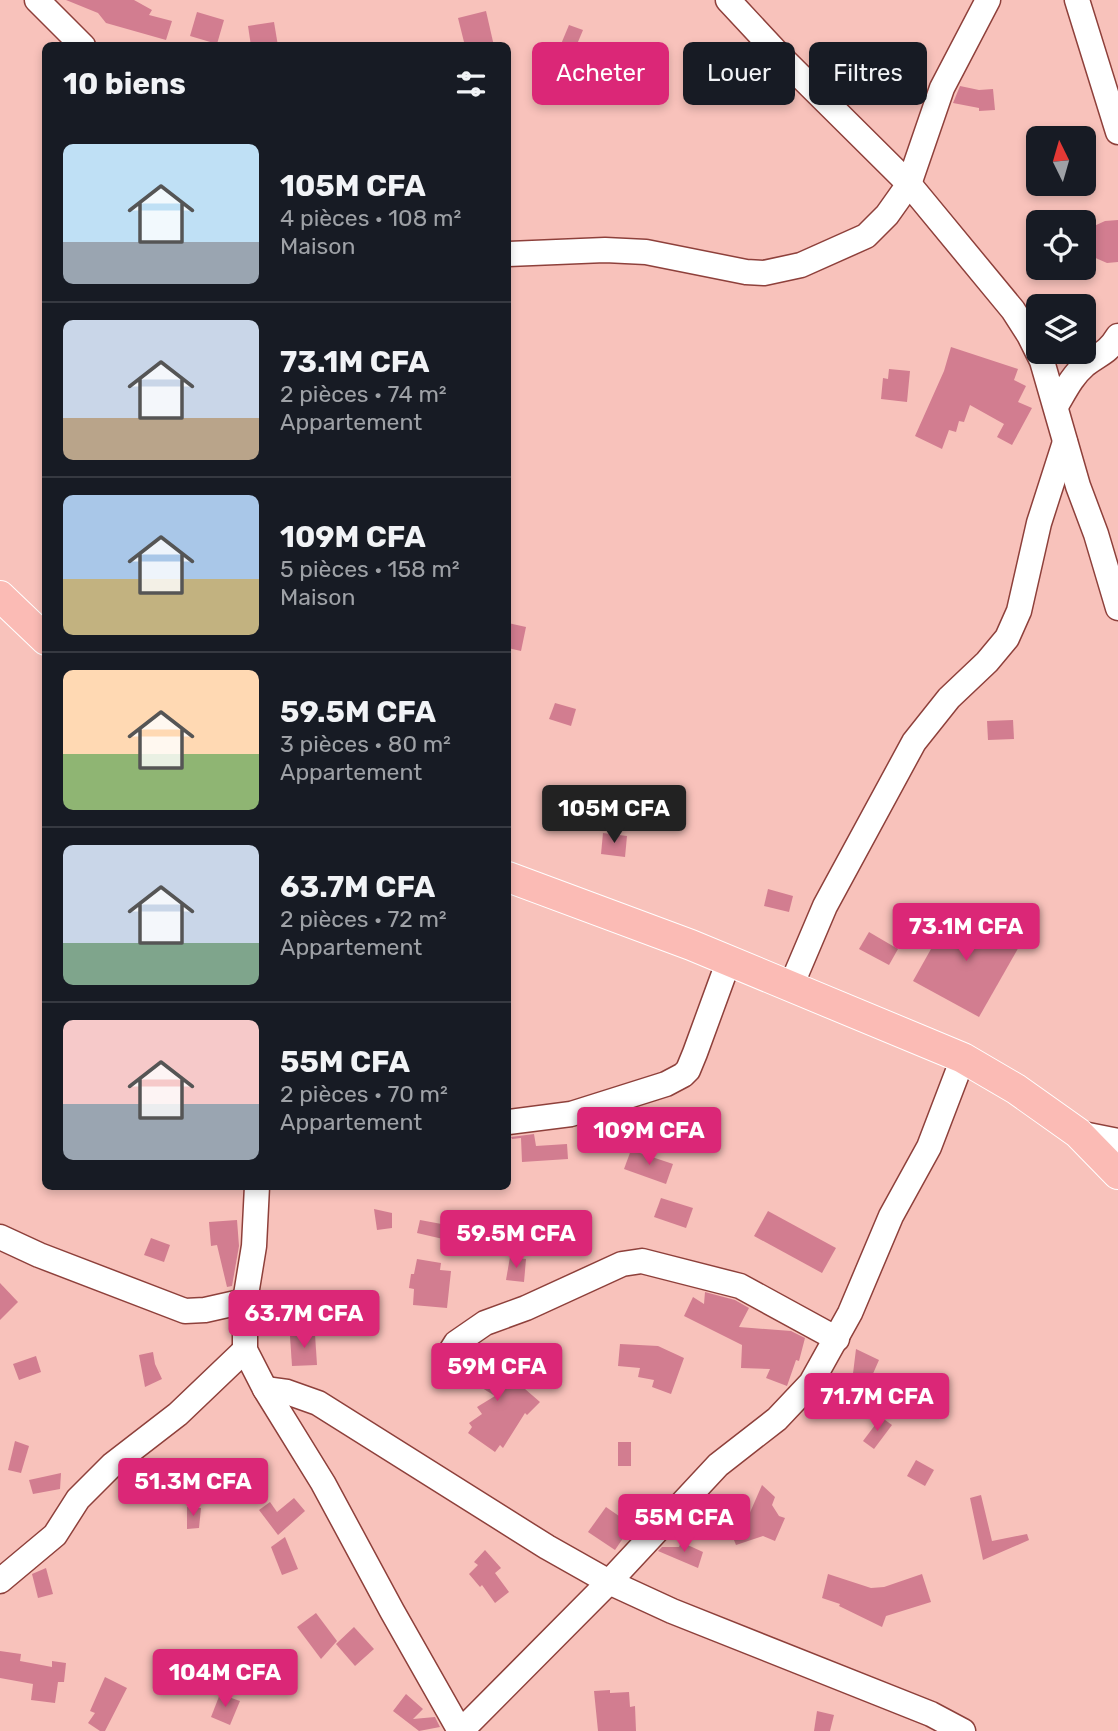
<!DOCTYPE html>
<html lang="fr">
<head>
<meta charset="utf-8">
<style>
	body { margin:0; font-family:Rubik,sans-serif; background:#242831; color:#f1f3f6; height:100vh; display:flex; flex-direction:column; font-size:26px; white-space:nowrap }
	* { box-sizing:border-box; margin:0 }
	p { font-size:23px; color:#9ea1a6 }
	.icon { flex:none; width:38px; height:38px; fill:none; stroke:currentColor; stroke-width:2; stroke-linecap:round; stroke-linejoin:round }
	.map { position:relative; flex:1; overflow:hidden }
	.drawer { position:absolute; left:42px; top:42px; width:469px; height:1148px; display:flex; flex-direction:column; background:#171b24; border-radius:10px; box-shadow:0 4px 10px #0003 }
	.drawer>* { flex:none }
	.guide { position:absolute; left:532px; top:42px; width:480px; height:63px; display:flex; gap:14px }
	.needle { width:46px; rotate:355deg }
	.controls { position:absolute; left:1026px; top:126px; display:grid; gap:14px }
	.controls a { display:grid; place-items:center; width:70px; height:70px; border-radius:10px; background:#171b24; box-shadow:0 4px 10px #0003; font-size:35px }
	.price { position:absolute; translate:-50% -60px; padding:0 16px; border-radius:7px; background:#db2777; color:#fff; font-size:23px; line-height:46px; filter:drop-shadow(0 2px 4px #0008) }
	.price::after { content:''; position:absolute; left:50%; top:42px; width:21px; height:16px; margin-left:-10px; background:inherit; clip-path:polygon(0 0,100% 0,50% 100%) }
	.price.current { background:#222; color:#fff }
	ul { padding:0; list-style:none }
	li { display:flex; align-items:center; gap:21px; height:175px; padding:0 21px }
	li+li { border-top:2px solid #363941 }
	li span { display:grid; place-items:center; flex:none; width:196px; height:140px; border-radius:10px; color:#555 }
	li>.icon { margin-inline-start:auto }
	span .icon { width:84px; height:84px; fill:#fffc; stroke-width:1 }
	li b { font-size:30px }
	h2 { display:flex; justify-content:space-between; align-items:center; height:84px; padding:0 21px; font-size:30px }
	.pill { padding:0 24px; border-radius:10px; background:#171b24; box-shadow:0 4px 10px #0003; font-size:24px; line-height:63px }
	.pill.current { background:#db2777; color:#fff }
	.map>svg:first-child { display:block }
	.building { fill:#d27d90 }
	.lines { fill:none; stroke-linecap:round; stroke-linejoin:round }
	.minor-casing { stroke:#8e403b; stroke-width:27 }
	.major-casing { stroke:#fff; stroke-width:32 }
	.minor { stroke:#fff; stroke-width:24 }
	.major { stroke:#fbbbb5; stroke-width:30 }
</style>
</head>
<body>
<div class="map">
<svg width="1118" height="1731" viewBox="0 0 1118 1731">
	<rect width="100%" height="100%" fill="#f8c2bb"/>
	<g class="building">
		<polygon points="66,0 134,0 152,10 149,15 172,21 166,40 106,23 98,13"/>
		<polygon points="486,11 494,46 465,46 458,18"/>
		<polygon points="197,12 224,20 217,44 190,36"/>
		<polygon points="274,22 278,46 251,46 248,26"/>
		<polygon points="569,25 583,30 570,61 556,56"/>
		<polygon points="568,60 593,70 589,82 563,72"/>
		<polygon points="960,86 979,90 993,89 995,110 979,111 979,108 953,103"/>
		<polygon points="1118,220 1118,262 1107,263 1091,256 1087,249 1087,238 1095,236 1094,226 1105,221"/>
		<polygon points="951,347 1018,369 1014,380 1026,386 1018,402 1032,408 1012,445 997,437 1004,424 970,405 964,422 959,421 956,432 949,430 942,449 915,436 944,371"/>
		<polygon points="889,369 910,371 907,402 881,399 883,378 888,379"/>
		<polygon points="508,623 526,627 521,651 508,648"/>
		<polygon points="555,703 576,709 571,726 549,719"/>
		<polygon points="1013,720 1014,739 988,740 987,721"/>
		<polygon points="603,833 627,836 625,857 601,854"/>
		<polygon points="768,889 793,896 789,912 764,906"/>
		<polygon points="954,908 1020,945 979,1017 913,981"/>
		<polygon points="869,932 898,949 889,965 859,949"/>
		<polygon points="534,1134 536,1146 567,1144 568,1159 522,1162 521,1138 512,1139 511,1137"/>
		<polygon points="631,1150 673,1164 666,1184 624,1169"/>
		<polygon points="661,1198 693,1208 686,1228 654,1217"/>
		<polygon points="374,1209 392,1213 392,1228 377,1230"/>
		<polygon points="768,1211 836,1248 822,1273 754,1236"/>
		<polygon points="237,1220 239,1246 232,1286 227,1287 217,1245 211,1246 209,1222"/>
		<polygon points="420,1220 447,1225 443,1239 417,1233"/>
		<polygon points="151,1238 170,1245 164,1262 144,1255"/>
		<polygon points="510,1257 526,1259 524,1282 506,1280"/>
		<polygon points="417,1259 441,1263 440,1270 451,1271 447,1308 413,1305 414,1289 409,1288 411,1274 414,1274"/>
		<polygon points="0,1283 18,1302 0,1320"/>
		<polygon points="705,1292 735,1300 749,1308 739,1327 791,1331 805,1338 799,1361 796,1360 787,1386 766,1378 770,1369 741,1368 742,1345 684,1316 693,1297 704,1304"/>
		<polygon points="315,1334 317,1365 292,1366 290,1336"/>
		<polygon points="620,1344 658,1346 684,1358 671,1394 652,1387 654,1380 638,1377 640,1368 618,1366"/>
		<polygon points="856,1349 879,1360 868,1385 879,1386 878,1401 850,1398"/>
		<polygon points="153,1352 155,1364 162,1379 145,1387 139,1355"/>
		<polygon points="476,1352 502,1369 540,1402 527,1415 525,1413 503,1448 500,1445 495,1452 468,1433 472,1427 469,1423 482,1414 477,1407 495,1396 461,1375"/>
		<polygon points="36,1356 41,1372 19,1380 13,1364"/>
		<polygon points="881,1417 892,1425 874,1449 863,1441"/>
		<polygon points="15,1441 29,1446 21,1473 8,1470"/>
		<rect x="618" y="1442" width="13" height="24"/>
		<polygon points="237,1460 259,1488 230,1476"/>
		<polygon points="916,1460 934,1470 925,1486 907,1476"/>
		<polygon points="61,1473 60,1489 33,1494 29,1480"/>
		<polygon points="762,1485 775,1497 772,1505 779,1516 785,1518 775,1541 763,1536 736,1545 730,1530 737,1527 739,1516 748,1517"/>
		<polygon points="981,1495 992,1541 1027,1534 1029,1540 983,1560 970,1498"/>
		<polygon points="294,1498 305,1511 278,1535 259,1510 270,1502 277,1512"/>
		<polygon points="187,1507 201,1508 199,1528 187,1529"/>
		<polygon points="606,1507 632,1525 615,1550 588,1532"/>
		<polygon points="285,1537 298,1569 282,1575 271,1547"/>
		<polygon points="681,1542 703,1552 698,1568 658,1551 662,1547 679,1547"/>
		<polygon points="485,1550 501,1568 495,1573 509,1592 495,1603 482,1585 480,1587 469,1574 478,1565 474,1562"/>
		<polygon points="46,1568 53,1594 38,1598 32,1574"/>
		<polygon points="828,1574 871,1588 884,1587 922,1574 931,1602 886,1616 882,1627 839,1606 840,1604 822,1598"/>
		<polygon points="316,1613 337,1641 321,1659 297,1627"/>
		<polygon points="354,1627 374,1649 355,1666 336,1644"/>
		<polygon points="0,1651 21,1654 20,1661 52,1667 52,1661 66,1663 64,1682 58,1682 55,1703 31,1700 33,1684 0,1678"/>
		<polygon points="105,1677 127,1688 105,1731 100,1731 88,1723 95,1713 90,1711"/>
		<polygon points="610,1690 610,1693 629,1692 630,1707 635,1706 636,1731 598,1731 594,1691"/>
		<polygon points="220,1694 240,1701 230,1725 211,1717"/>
		<polygon points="406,1694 423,1709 413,1719 435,1717 440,1727 419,1731 393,1711"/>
		<polygon points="817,1711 834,1715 830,1731 814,1731"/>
	</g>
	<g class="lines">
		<g class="minor-casing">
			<g id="minor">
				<polyline points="37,0 83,46"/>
				<polyline points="728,0 781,57 909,184 1013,310 1029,335 1042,361 1078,486 1096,534 1118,608"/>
				<polyline points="1077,0 1118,132"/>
				<polyline points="508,254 605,250 646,252 746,272 764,273 801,265 866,236 887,215 909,184 942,88 988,0"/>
				<path d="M 1056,406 C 1065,391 1072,376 1085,365 C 1100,353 1107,354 1118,336"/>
				<polyline points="791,986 825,906 914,742 949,698 987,662 1007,638 1019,611 1039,523 1065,442"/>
				<polyline points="508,1122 571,1114 666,1084 683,1075 688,1070 695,1053 729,960"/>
				<polyline points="1078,1133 1118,1141"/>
				<polyline points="257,1186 254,1246 245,1301 245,1350 265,1389 323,1483 392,1611 460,1731"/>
				<polyline points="0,1237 39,1255 185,1311 205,1310 245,1301"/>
				<polyline points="446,1359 456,1343 485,1323 526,1308 622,1264 642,1261 740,1286 837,1339"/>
				<polyline points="265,1389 287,1392 318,1403 547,1547 609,1582 672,1611 931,1714 963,1731"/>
				<polyline points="0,1581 55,1535 78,1499 112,1465 178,1414 245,1350"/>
				<polyline points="461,1731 609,1582 718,1465 777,1419 811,1383 850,1313 891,1216 929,1147 963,1058"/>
			</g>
		</g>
		<g class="major-casing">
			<g id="major">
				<polyline points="0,596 46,640"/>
				<polyline points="508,877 691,945 963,1058 1016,1089 1078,1133 1118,1174"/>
			</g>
		</g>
		<use href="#minor" class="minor"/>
		<use href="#major" class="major"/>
	</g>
</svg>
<div class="controls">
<a><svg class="needle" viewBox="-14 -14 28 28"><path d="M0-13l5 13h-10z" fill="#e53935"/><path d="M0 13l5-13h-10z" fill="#9ea1a6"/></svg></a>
<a><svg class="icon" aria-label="locate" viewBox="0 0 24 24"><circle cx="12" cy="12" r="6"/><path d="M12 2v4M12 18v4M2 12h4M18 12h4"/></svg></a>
<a><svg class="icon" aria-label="layers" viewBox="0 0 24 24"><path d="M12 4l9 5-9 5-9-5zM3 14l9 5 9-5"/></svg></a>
</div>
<b class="price current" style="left:614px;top:845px">105M CFA</b>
<b class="price" style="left:966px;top:963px">73.1M CFA</b>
<b class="price" style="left:649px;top:1167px">109M CFA</b>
<b class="price" style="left:516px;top:1270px">59.5M CFA</b>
<b class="price" style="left:304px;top:1350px">63.7M CFA</b>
<b class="price" style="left:497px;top:1403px">59M CFA</b>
<b class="price" style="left:877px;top:1433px">71.7M CFA</b>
<b class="price" style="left:193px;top:1518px">51.3M CFA</b>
<b class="price" style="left:684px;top:1554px">55M CFA</b>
<b class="price" style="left:225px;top:1709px">104M CFA</b>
<div class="guide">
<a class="pill current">Acheter</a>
<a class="pill">Louer</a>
<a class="pill">Filtres</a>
</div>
<section class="drawer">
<h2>10 biens<svg class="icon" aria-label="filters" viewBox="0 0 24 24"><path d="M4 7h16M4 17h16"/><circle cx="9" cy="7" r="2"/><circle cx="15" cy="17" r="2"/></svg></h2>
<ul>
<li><span style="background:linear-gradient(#bfe0f5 70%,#9aa5b1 0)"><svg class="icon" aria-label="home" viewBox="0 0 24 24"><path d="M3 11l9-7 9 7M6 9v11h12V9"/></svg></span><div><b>105M CFA</b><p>4 pièces · 108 m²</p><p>Maison</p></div></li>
<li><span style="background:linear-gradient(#c9d6e8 70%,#b9a48a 0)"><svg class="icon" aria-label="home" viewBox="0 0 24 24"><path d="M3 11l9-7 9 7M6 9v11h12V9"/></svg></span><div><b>73.1M CFA</b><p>2 pièces · 74 m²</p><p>Appartement</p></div></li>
<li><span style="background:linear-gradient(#a9c7e8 60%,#c2b280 0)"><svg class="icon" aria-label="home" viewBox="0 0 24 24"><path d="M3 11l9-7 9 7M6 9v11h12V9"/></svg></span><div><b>109M CFA</b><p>5 pièces · 158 m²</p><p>Maison</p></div></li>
<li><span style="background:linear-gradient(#ffd9b3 60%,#8fb573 0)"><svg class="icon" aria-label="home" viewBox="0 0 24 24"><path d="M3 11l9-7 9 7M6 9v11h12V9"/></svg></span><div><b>59.5M CFA</b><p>3 pièces · 80 m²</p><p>Appartement</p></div></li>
<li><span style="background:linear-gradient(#c9d6e8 70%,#7fa58c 0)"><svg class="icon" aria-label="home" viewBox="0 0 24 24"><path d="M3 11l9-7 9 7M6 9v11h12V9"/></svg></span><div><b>63.7M CFA</b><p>2 pièces · 72 m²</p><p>Appartement</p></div></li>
<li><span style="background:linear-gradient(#f6c9c9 60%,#9aa5b1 0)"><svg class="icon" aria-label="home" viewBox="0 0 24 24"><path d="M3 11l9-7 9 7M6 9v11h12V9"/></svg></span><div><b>55M CFA</b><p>2 pièces · 70 m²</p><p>Appartement</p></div></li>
</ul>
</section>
</div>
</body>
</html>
